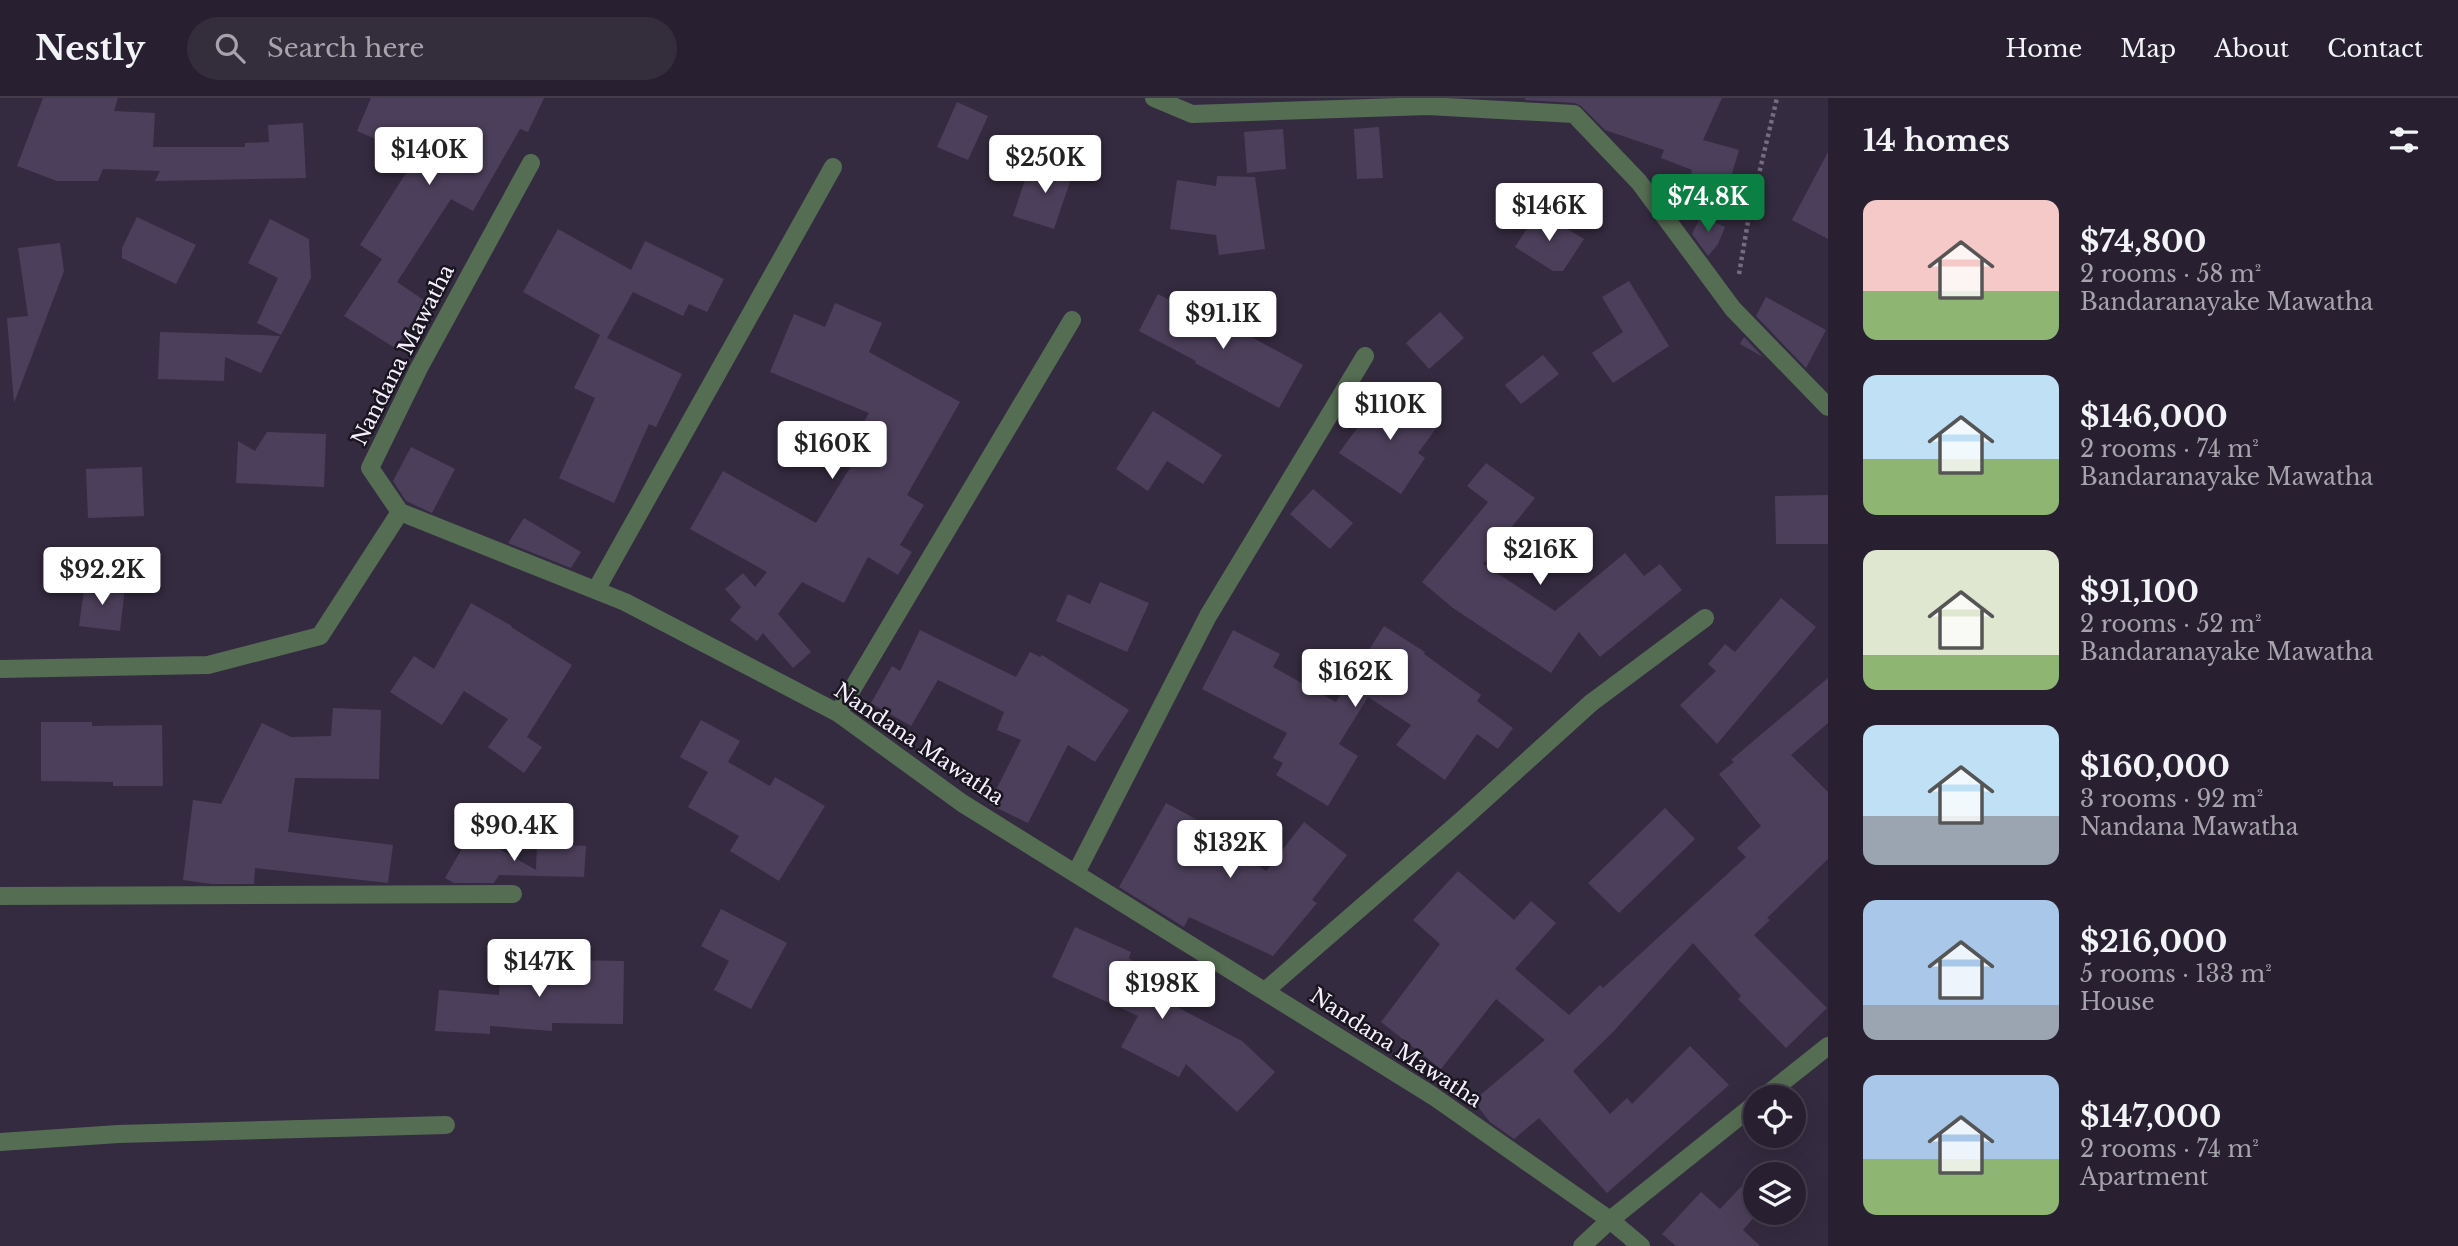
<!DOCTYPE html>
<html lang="en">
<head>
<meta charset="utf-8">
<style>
	body { margin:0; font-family:"Libre Baskerville",serif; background:#342d3c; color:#f1f3f6; height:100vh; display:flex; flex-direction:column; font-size:26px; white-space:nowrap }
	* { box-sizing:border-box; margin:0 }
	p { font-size:23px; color:#a5a3ab }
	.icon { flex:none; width:38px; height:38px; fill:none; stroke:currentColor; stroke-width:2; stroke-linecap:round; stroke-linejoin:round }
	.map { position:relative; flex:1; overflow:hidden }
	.details { display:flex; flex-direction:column; background:#282030; width:630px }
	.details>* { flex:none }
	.controls { position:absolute; left:1743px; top:987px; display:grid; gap:14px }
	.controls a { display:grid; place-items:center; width:63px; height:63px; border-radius:50%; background:#282030; box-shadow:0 7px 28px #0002,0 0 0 2px #443e4c; font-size:35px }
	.price { position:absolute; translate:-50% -60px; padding:0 16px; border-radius:7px; background:#fff; color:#222; font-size:23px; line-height:46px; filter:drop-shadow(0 2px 4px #0008) }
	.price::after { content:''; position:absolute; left:50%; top:42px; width:21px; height:16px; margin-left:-10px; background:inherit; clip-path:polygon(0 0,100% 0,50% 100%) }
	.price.selected { background:#0b8043; color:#fff }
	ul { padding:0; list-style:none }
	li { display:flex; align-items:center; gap:21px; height:175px; padding:0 35px }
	li span { display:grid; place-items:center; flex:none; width:196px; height:140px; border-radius:14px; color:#555 }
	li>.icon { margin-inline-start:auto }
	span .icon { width:84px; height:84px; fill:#fffc; stroke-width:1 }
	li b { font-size:30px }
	h2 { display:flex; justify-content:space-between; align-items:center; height:84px; padding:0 35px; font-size:30px }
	header { display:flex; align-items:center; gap:42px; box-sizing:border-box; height:98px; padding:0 35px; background:#282030; border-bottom:2px solid #443e4c }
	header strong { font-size:33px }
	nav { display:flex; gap:38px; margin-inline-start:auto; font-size:24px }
	.search { width:490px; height:63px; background:#342d3c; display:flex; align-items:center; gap:18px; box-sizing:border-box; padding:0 24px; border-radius:38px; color:#a5a3ab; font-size:26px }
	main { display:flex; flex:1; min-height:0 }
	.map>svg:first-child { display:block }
	.building { fill:#4c3f5b }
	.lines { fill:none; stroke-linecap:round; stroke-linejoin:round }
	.path { stroke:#756c7f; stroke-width:4.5; stroke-dasharray:3.5 3.5; stroke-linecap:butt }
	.minor { stroke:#556d53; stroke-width:18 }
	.labels { text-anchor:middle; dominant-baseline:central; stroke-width:5; stroke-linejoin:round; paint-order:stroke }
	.street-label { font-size:21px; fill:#f6f0fe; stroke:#1a161f }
</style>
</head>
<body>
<header>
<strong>Nestly</strong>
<div class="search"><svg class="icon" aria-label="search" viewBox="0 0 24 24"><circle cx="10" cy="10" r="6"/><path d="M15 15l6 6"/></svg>Search here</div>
<nav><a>Home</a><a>Map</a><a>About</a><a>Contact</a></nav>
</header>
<main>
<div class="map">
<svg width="1828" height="1148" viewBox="0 0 1828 1148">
	<rect width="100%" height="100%" fill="#352b40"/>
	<g class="building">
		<polygon points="43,0 118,0 114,13 155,15 153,49 245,49 245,45 269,44 268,27 303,25 306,80 155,83 160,73 103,71 98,83 57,83 17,68"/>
		<polygon points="371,0 544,0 528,34 520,31 473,113 451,101 397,184 425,203 395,250 344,218 382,161 360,147 406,75 414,58 357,33"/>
		<polygon points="1525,0 1722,0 1703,42 1739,52 1725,99 1687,89 1692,72 1661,60 1664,52 1605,32 1581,8 1575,5 1525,2"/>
		<polygon points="957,4 988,18 968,62 937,49"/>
		<polygon points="1379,29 1383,80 1357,81 1354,31"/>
		<polygon points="1283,31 1286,71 1247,75 1244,34"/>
		<polygon points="1828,54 1828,141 1792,122"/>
		<polygon points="1050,61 1075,69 1054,131 1013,118 1027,76 1043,81"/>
		<polygon points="1217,78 1255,79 1265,151 1219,157 1216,137 1170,131 1177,82 1216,88"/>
		<polygon points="1538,113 1584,141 1563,173 1553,173 1515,149"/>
		<polygon points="1701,118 1725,129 1718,146 1708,158 1692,136"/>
		<polygon points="137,119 196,147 176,186 122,160 122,150"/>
		<polygon points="270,121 309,141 311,180 281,237 257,225 278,180 248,165"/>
		<polygon points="558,131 631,172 645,143 724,181 707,214 689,206 683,218 633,194 607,240 682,276 656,329 649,326 614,405 559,380 595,300 574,290 600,237 523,194"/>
		<polygon points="60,145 64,173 14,305 7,220 28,218 18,150"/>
		<polygon points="1629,183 1669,248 1613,285 1592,255 1623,234 1602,199"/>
		<polygon points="1158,196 1216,227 1218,225 1242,238 1244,235 1303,267 1279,310 1195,265 1196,263 1139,233"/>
		<polygon points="1766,199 1826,232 1806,270 1756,218"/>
		<polygon points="835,205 882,225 869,254 960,304 907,397 924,407 900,447 912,454 898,477 868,459 844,505 802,484 778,516 811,554 793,570 763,535 757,543 730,522 741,509 725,491 743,475 755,489 767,474 690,431 723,373 816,425 869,339 858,334 869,315 770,274 794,216 825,229"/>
		<polygon points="1440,214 1464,240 1429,271 1406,245"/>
		<polygon points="160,234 260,237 280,238 261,275 225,259 224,283 158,281"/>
		<polygon points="1744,239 1763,259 1740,246"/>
		<polygon points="1543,257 1559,276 1521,306 1505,287"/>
		<polygon points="1385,292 1437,329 1418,355 1425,360 1401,396 1339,355"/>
		<polygon points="1153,313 1222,357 1203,386 1167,363 1148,393 1116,371"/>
		<polygon points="267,334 326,336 324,389 236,385 238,343 255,353"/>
		<polygon points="411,349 455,371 432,415 406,403 393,383"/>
		<polygon points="1486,365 1535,400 1510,431 1512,433 1483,466 1555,513 1625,455 1644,478 1660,466 1682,492 1600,559 1579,534 1551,575 1453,510 1422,484 1488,404 1467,388"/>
		<polygon points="142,369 144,418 88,420 86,371"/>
		<polygon points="1313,391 1353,425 1330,451 1290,416"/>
		<polygon points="1828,397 1828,446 1776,446 1775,398"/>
		<polygon points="524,420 581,454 571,470 508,445"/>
		<polygon points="85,484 125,489 120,533 79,528"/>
		<polygon points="1100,484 1149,505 1127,554 1056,523 1068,496 1090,506"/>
		<polygon points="1781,500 1816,529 1717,646 1680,607 1716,573 1708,566 1725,546 1735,554"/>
		<polygon points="471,505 512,528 511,529 572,567 527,639 542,649 524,675 488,649 508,621 464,593 442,627 390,594 414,558 434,571"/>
		<polygon points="1384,528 1425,554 1424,556 1481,597 1477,603 1513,630 1498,651 1477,636 1445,682 1396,647 1411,627 1368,599 1339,646 1358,658 1328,708 1276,677 1283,665 1273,660 1287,635 1202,591 1233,532 1280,556 1273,569 1336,604"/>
		<polygon points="920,532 1016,579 1030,554 1040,559 1042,557 1129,612 1095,664 1068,647 1028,725 989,706 1021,642 997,632 1004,614 938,582 911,628 871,605 892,568 900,573"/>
		<polygon points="1828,580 1828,625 1791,657 1828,694 1828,761 1767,820 1770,822 1754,837 1827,910 1786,950 1738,901 1741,898 1693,845 1613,934 1573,973 1610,1016 1627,1000 1632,1006 1690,948 1729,987 1607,1095 1539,1020 1514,1041 1490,1024 1478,1009 1478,999 1545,942 1496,901 1441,971 1381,924 1440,846 1413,822 1458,773 1514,822 1531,803 1556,825 1515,871 1569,917 1600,887 1603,890 1746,759 1737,750 1761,728 1719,676 1734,664 1731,662"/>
		<polygon points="333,610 381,612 379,681 295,680 288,734 393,747 388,785 255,770 254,786 212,786 183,782 193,702 221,706 262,625 291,639 331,638"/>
		<polygon points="701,622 740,643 728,664 770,688 775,679 825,708 779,783 730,753 739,738 688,709 708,674 680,659"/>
		<polygon points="41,624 92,624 92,628 162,627 163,688 113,688 113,684 41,683"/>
		<polygon points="1166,705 1233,741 1229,748 1266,773 1304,724 1347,757 1312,802 1317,805 1273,858 1189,819 1184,829 1119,789"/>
		<polygon points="1665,710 1695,741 1619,815 1588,785"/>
		<polygon points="471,735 536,772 537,746 586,748 584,779 499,777 494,785 454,785 445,780"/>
		<polygon points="721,811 787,845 751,911 714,892 729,863 701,848"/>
		<polygon points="1075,829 1131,854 1129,860 1166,889 1158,899 1242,943 1275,974 1237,1014 1186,966 1179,979 1121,949 1138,918 1052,879"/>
		<polygon points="565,862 624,863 623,926 552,925 552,933 490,928 490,936 435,933 439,892 499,897 501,865 565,870"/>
		<polygon points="1755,1074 1755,1118 1743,1132 1760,1148 1676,1148 1662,1136 1701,1094 1720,1111"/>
	</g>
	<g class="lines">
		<polyline class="path" points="1739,176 1749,118 1777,0"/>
		<g class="minor">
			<polyline points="1154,0 1192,16 1428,8 1574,16 1639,84 1733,211 1828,309"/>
			<polyline points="531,65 419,270 370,370 400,414 625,504 838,615 962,705 1433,998 1610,1122 1641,1148"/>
			<polyline points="596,492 833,69"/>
			<polyline points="0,571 208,567 320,538 400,414"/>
			<polyline points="838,615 1072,222"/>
			<polyline points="1076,775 1208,518 1365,258"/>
			<polyline points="0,798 513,796"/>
			<polyline points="1265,893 1463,721 1591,605 1705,520"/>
			<polyline points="1764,999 1828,948"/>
			<polyline points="0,1044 118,1036 446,1027"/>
			<polyline points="1582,1148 1610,1122 1755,1006"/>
		</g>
	</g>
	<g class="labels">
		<g class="street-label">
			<text transform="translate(403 257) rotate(-63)">Nandana Mawatha</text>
			<text transform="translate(919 646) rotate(34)">Nandana Mawatha</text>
			<text transform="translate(1396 950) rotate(33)">Nandana Mawatha</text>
		</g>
	</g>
</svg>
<div class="controls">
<a><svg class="icon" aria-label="locate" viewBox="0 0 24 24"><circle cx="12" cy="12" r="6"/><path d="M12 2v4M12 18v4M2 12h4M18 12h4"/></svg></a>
<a><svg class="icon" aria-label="layers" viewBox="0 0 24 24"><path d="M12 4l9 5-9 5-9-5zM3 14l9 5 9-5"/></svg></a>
</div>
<b class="price" style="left:429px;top:89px">$140K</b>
<b class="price" style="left:1045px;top:97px">$250K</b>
<b class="price selected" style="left:1708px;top:136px">$74.8K</b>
<b class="price" style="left:1549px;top:145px">$146K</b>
<b class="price" style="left:1223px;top:253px">$91.1K</b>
<b class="price" style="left:1390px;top:344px">$110K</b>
<b class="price" style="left:832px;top:383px">$160K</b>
<b class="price" style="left:1540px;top:489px">$216K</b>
<b class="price" style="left:102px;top:509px">$92.2K</b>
<b class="price" style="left:1355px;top:611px">$162K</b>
<b class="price" style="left:514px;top:765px">$90.4K</b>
<b class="price" style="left:1230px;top:782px">$132K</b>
<b class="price" style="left:539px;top:901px">$147K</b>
<b class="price" style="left:1162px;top:923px">$198K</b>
</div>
<section class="details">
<h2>14 homes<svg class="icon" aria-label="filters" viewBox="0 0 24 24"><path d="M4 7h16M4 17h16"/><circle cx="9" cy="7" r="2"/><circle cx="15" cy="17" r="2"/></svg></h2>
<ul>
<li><span style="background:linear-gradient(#f6c9c9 65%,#8fb573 0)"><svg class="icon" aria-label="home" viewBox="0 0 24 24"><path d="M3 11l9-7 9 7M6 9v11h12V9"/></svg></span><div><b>$74,800</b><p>2 rooms · 58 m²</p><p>Bandaranayake Mawatha</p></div></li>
<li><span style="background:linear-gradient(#bfe0f5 60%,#8fb573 0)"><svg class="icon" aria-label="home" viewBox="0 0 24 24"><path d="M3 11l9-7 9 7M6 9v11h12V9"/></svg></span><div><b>$146,000</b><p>2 rooms · 74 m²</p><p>Bandaranayake Mawatha</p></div></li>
<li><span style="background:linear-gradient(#dfe7d0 75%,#8fb573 0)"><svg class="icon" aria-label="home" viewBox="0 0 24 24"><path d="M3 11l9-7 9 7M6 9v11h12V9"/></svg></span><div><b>$91,100</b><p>2 rooms · 52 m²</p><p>Bandaranayake Mawatha</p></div></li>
<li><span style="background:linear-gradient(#bfe0f5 65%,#9aa5b1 0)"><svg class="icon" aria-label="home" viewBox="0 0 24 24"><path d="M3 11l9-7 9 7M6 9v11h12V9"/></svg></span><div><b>$160,000</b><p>3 rooms · 92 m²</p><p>Nandana Mawatha</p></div></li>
<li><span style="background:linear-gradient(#a9c7e8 75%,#9aa5b1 0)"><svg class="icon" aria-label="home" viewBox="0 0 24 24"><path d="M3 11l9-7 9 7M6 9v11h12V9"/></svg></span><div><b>$216,000</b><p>5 rooms · 133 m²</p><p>House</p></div></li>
<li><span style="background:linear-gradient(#a9c7e8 60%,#8fb573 0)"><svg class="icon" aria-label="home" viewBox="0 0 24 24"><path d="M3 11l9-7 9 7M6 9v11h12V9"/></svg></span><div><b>$147,000</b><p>2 rooms · 74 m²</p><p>Apartment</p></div></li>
</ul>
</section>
</main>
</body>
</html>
